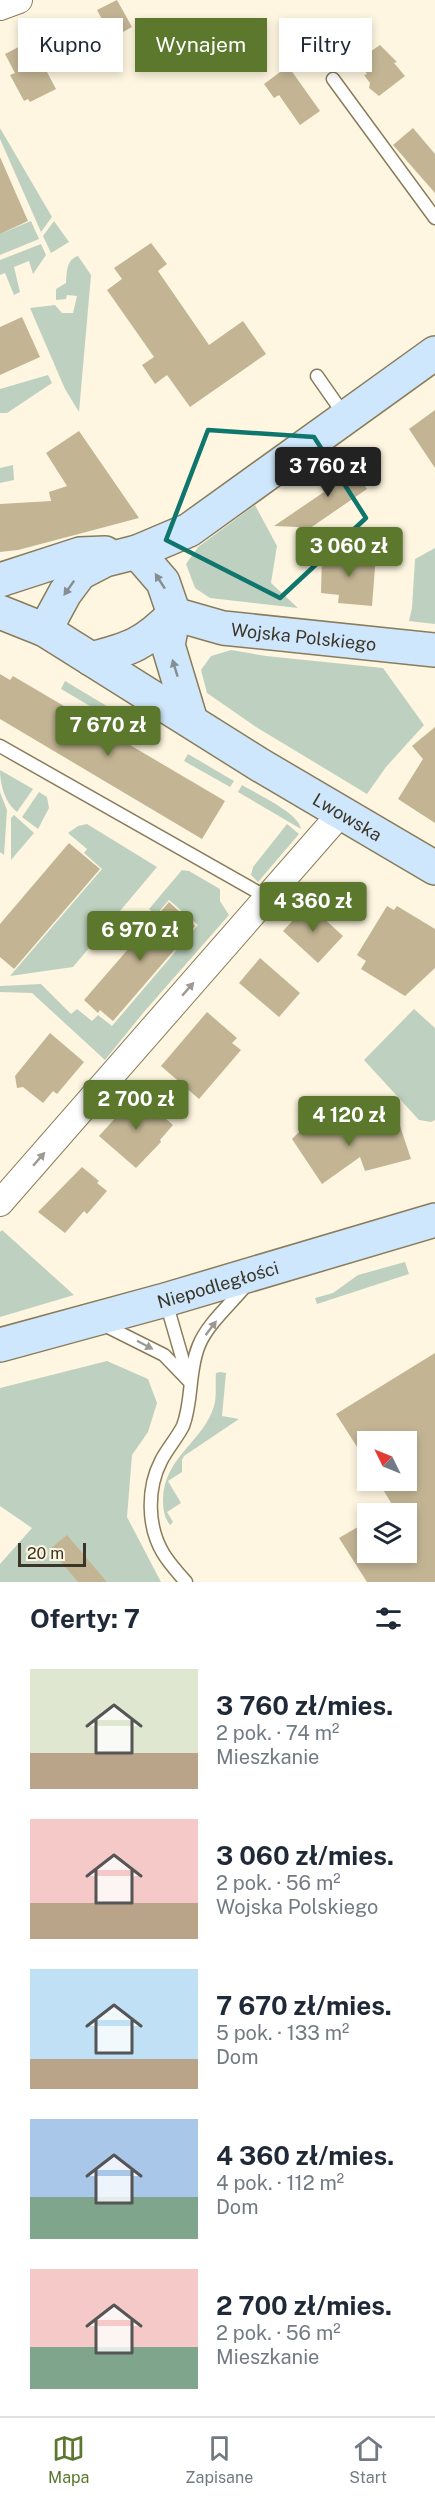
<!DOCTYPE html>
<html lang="pl">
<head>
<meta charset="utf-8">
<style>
	body { margin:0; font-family:"Public Sans",sans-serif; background:#f2f2f3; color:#1f2937; height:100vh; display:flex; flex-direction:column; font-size:22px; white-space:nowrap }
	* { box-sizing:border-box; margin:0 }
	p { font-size:20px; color:#747a83 }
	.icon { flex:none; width:33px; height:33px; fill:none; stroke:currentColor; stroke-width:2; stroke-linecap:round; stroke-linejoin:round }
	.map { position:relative; height:1582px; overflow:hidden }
	.panel { display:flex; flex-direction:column; background:#fff; flex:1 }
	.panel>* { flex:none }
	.banner { position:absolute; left:18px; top:18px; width:399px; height:54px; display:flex; gap:12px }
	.needle { width:39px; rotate:313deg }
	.controls { position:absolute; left:357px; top:1431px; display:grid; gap:12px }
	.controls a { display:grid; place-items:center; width:60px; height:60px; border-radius:0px; background:#fff; box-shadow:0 3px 9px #0003; font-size:30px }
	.scale { position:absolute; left:18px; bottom:15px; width:68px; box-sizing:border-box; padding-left:6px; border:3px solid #3b3527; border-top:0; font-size:16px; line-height:21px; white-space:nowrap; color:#3b3527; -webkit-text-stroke:4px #fef6e0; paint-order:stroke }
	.price { position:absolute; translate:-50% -51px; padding:0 14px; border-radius:6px; background:#5b782d; color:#fff; font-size:20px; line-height:39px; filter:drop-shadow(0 2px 3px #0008) }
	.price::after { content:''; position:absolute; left:50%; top:36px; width:18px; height:14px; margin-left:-9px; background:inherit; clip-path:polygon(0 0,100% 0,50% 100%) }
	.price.selected { background:#222; color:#fff }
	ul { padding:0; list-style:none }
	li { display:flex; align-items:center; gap:18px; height:150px; padding:0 30px }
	li span { display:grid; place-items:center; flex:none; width:168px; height:120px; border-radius:0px; color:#555 }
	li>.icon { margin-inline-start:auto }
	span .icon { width:72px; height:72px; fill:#fffc; stroke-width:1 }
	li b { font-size:26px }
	h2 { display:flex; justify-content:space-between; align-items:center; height:72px; padding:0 30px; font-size:26px }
	.chip { padding:0 21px; border-radius:0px; background:#fff; box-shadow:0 3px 9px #0003; font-size:21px; line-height:54px }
	.chip.selected { background:#5b782d; color:#fff }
	.menu { display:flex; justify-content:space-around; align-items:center; height:84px; border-top:2px solid #e0e1e3; background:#fff; font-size:16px; color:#747a83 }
	.menu a { display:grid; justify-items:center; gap:3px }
	.menu .selected { color:#5b782d }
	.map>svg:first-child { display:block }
	.green { fill:#bed1c0 }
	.building { fill:#c3b594 }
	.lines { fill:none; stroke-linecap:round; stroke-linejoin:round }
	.lane-casing { stroke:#8a7c5b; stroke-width:15 }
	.street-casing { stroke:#8a7c5b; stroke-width:28 }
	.secondary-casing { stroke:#8a7c5b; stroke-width:36 }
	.lane { stroke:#fff; stroke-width:12 }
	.street { stroke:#fff; stroke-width:26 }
	.secondary { stroke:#cfe7fc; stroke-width:33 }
	.oneway { fill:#858e92 }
	.oneway2 { fill:#9d9a93 }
	.marked { fill:none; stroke:#0f766e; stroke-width:4.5; stroke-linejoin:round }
	.labels { text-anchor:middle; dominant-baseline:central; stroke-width:5; stroke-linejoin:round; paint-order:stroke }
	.street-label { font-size:18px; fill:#3b3527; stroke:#fef6e0 }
</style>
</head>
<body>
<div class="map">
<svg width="435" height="1582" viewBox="0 0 435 1582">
	<rect width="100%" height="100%" fill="#fef6e0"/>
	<g class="green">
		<polygon points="0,128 52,217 41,232 0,139"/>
		<polygon points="31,221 39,239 0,255 0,234"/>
		<polygon points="54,221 69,242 51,253 43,236"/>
		<polygon points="41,244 46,255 33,274 29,261 14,267 20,292 14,295 5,273 0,275 0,260"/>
		<path d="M 78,256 L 91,275 L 79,412 L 65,389 L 30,308 L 55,305 L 62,313 L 73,313 L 77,296 L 67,295 L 66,299 L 56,300 L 56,289 L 66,283 C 67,272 66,260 78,256 Z"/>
		<polygon points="48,375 52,383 7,413 0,413 0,389"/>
		<polygon points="13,465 14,480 0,483 0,468"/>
		<polygon points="255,505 277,546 271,583 298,608 210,598 195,588 186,564 198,547"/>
		<polygon points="435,548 435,624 409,621 412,608 415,559"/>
		<polygon points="231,650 266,656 383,668 424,725 386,767 367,794 256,727 207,693 201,670 211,656"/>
		<polygon points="65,681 110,708 107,716 61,689"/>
		<polygon points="119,713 155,734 157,736 153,742 115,720"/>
		<polygon points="188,754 234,781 230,787 184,761"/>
		<path d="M 0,770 L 33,789 L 17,812 C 5,803 0,785 0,770 Z"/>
		<path d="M 242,785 C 257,794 299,813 301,829 L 238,792 Z"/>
		<polygon points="0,792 7,810 4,855 0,852"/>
		<polygon points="39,792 47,797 49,808 38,829 22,817"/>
		<polygon points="14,815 34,833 11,860 11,818"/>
		<polygon points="87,824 157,867 73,967 10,976 102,869 84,853 87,849 68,833 78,826"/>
		<polygon points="287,824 299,834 258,882 251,875 253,867"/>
		<polygon points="182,870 189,871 220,889 220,901 229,915 143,1013 105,1060 32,993 0,992 0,986 41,984 71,1014 77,1009 92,1021 98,1015 112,1026 198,925 169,900 156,915 149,909"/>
		<polygon points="414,1009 435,1028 435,1120 431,1122 419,1120 364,1060"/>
		<polygon points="2,1230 74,1295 0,1317 0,1232"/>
		<polygon points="405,1262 409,1274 317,1304 315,1298 333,1293 358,1275"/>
		<polygon points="107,1361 148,1379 157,1403 148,1432 132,1455 127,1517 161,1582 0,1582 0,1564 32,1528 0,1506 0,1388"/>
		<path d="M 220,1372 L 226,1373 L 222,1416 L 239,1419 L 184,1456 L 182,1460 L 182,1472 L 168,1481 L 181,1503 L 167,1512 L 173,1522 L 170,1525 C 164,1517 163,1509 163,1499 C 164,1457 204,1441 214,1406 C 217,1396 215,1383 216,1373 Z"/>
	</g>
	<g class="building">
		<polygon points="117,0 132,27 112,38 97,10"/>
		<polygon points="38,37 54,68 47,72 56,89 30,102 28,99 24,101 10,75 15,73 5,54"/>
		<polygon points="380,45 397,62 394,63 405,76 379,96 369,88 370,83 364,75 367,74 358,60"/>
		<polygon points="288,66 320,111 300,125 279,95 274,98 264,84"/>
		<polygon points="413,128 435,154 435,193 393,145"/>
		<polygon points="0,157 28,221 0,234"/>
		<polygon points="151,243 167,264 158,271 209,345 243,321 266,354 190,407 167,375 155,384 142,365 154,357 107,290 122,279 114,268"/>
		<polygon points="22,317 40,357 0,375 0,327"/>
		<polygon points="435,410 435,468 409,429"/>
		<polygon points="79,431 139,518 18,550 0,552 0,504 51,501 49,492 67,486 46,453"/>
		<polygon points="346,459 367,489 303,533 298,527 274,526 324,492 320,486 334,476 329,470"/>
		<polygon points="322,554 357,556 357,554 376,555 372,606 338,603 339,595 321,593"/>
		<polygon points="0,674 10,680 13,676 225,801 202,839 0,719"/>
		<polygon points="435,727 435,823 398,799 423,759 412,746"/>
		<polygon points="69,843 100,869 14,969 0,957 0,924"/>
		<polygon points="169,902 195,926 113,1021 100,1010 98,1013 84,1000"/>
		<polygon points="308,904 343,936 318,963 283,931"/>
		<polygon points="387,906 394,910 397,906 435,929 435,968 405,996 361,969 366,961 357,955"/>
		<polygon points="260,958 300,993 279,1017 239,983"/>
		<polygon points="207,1012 237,1038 232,1043 241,1050 199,1099 161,1066"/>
		<polygon points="50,1033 84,1062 57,1094 53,1091 43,1103 23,1087 17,1088 15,1076"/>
		<polygon points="137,1094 173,1125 160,1140 161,1142 136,1168 99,1136"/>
		<polygon points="324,1111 342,1136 398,1120 411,1159 365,1171 360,1157 322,1184 292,1139 314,1117"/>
		<polygon points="82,1167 99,1181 97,1183 107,1191 87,1214 84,1211 65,1233 38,1212"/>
		<polygon points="435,1353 435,1582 367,1582 339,1538 368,1521 368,1552 406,1552 406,1514 398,1514 377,1480 406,1480 406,1442 368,1442 368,1464 336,1414"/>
		<polygon points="67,1535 107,1582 78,1582 50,1549"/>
	</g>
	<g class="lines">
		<g class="lane-casing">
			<g id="lane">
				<polyline points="333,79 435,218"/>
				<polyline points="317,376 345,416"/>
				<polyline points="0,746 268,898"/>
				<polyline points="166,1302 188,1378"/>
				<polyline points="102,1324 164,1355 190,1382"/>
				<path d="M 186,1582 C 178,1573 169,1563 163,1553 C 147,1526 147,1488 161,1461 C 167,1449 177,1438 183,1426 C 193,1400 188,1371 199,1345 C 208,1323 232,1303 247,1284"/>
			</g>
		</g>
		<g class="street-casing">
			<g id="street">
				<polyline points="0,7 19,0"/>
				<polyline points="0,1203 341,813"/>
			</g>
		</g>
		<g class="secondary-casing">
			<g id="secondary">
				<polyline points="137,552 163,582 174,614 168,645 191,721"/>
				<polyline points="0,580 80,554 105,553"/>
				<path id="s1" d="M 0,612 L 45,630 L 260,765 L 435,868"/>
				<path id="s2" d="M 174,614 L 223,628 L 435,650"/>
				<polyline points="45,630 65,593 80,573 105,560 137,552 189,530 435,353"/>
				<path d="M 91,659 C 130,649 145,644 174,614"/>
				<path id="s3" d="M 0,1345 L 165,1300 L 435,1220"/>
			</g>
		</g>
		<use href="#lane" class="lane"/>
		<use href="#street" class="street"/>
		<use href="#secondary" class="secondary"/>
	</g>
	<defs><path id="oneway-solid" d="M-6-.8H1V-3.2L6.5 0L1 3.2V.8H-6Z" transform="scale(1.5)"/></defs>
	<g class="oneway">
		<use href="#oneway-solid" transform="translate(160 581) rotate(-123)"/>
		<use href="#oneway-solid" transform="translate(69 588) rotate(125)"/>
		<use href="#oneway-solid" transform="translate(175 668) rotate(-107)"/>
	</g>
	<g class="oneway2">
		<use href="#oneway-solid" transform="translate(188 989) rotate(-49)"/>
		<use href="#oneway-solid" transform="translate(39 1159) rotate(-49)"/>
		<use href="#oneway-solid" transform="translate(211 1328) rotate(-53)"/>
		<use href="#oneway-solid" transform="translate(145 1345) rotate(28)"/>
	</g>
	<path class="marked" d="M 208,430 L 314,437 L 366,518 L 280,598 L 166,540 Z"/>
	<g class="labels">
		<g class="street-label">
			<text stroke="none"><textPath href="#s2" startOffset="132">Wojska Polskiego</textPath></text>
			<text stroke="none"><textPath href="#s1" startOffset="404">Lwowska</textPath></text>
			<text stroke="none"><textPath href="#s3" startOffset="226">Niepodległości</textPath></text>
		</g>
	</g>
</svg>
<div class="controls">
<a><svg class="needle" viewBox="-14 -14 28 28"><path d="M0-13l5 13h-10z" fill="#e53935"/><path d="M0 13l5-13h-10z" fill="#747a83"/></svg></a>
<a><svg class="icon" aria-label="layers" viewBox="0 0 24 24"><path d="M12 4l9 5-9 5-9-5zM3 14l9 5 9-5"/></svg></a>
</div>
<div class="scale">20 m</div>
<b class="price selected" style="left:328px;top:498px">3 760 zł</b>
<b class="price" style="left:349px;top:578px">3 060 zł</b>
<b class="price" style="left:108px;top:757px">7 670 zł</b>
<b class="price" style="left:313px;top:933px">4 360 zł</b>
<b class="price" style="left:140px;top:962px">6 970 zł</b>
<b class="price" style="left:136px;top:1131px">2 700 zł</b>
<b class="price" style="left:349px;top:1147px">4 120 zł</b>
<div class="banner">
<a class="chip">Kupno</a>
<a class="chip selected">Wynajem</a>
<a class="chip">Filtry</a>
</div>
</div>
<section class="panel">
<h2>Oferty: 7<svg class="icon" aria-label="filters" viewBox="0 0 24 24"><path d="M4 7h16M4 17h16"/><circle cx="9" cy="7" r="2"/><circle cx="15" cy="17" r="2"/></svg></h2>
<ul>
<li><span style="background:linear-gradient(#dfe7d0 70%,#b9a48a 0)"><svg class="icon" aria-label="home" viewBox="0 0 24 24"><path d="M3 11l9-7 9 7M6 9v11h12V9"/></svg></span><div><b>3 760 zł/mies.</b><p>2 pok. · 74 m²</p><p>Mieszkanie</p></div></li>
<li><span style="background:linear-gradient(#f6c9c9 70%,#b9a48a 0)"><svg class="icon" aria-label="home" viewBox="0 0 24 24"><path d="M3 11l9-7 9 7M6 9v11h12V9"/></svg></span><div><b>3 060 zł/mies.</b><p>2 pok. · 56 m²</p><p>Wojska Polskiego</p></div></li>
<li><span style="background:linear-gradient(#bfe0f5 75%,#b9a48a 0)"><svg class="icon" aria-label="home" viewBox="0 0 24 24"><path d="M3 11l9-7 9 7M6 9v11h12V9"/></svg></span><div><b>7 670 zł/mies.</b><p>5 pok. · 133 m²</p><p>Dom</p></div></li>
<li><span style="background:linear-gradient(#a9c7e8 65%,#7fa58c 0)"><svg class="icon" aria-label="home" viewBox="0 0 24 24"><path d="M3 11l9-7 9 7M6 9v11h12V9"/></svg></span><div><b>4 360 zł/mies.</b><p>4 pok. · 112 m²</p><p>Dom</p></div></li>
<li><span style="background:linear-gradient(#f6c9c9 65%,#7fa58c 0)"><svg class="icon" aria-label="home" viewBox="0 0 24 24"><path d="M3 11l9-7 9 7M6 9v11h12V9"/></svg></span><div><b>2 700 zł/mies.</b><p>2 pok. · 56 m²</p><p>Mieszkanie</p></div></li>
</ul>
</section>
<nav class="menu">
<a class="selected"><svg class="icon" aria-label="map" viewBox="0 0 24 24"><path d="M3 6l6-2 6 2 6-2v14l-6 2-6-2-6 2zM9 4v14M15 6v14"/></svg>Mapa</a>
<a><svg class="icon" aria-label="saved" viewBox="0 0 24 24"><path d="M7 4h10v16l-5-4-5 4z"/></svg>Zapisane</a>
<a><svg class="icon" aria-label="home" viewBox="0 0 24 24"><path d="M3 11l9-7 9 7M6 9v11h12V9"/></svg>Start</a>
</nav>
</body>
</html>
